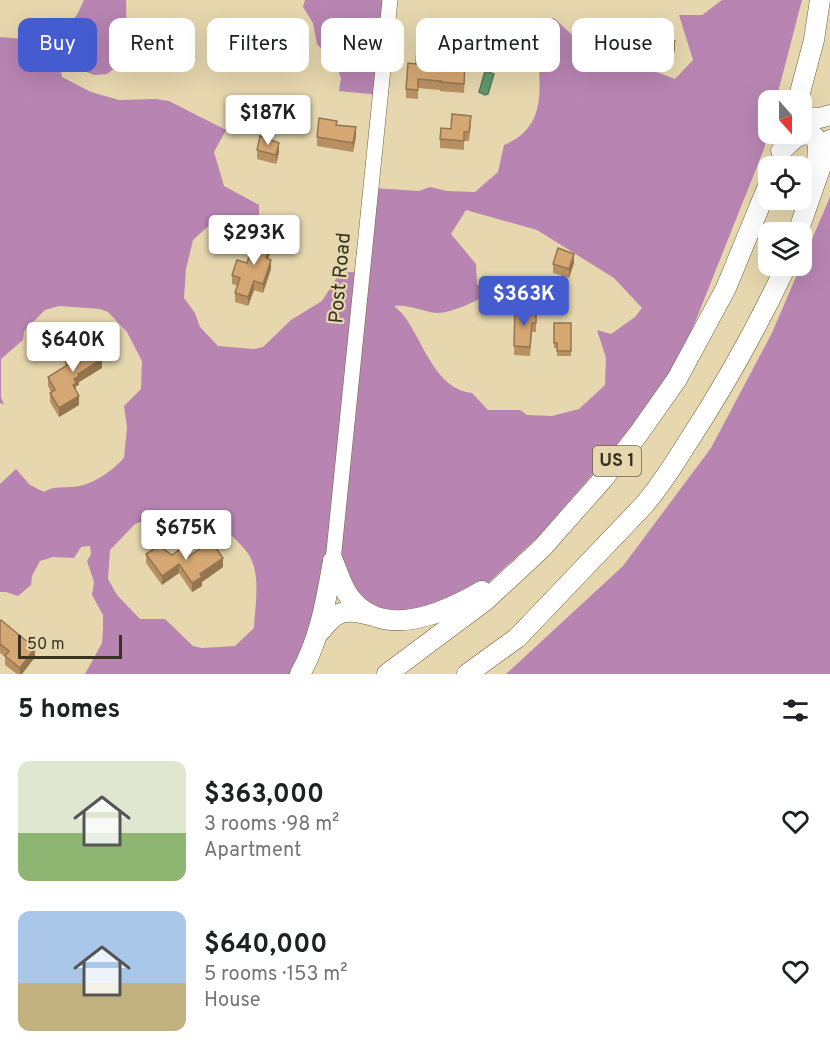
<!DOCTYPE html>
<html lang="en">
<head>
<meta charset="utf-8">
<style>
	body { margin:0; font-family:Overpass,sans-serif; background:#f2f2f2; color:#202124; height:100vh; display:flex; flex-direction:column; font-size:22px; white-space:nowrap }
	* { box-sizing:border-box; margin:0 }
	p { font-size:20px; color:#757577 }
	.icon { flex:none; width:33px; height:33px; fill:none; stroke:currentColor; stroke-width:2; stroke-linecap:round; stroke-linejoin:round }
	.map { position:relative; height:674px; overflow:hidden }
	.drawer { display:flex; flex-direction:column; background:#fff; flex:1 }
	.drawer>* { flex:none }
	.banner { position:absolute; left:18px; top:18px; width:795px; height:54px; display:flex; gap:12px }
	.needle { width:39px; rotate:159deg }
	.fabs { position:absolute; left:758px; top:90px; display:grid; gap:12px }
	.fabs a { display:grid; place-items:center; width:54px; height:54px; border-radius:12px; background:#fff; box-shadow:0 6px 24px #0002; font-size:30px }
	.scale { position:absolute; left:18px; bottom:15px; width:104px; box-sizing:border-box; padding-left:6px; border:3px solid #383222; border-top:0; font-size:16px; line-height:21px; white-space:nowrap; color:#383222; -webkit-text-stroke:4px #e6d7ae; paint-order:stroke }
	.price { position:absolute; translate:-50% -51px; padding:0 14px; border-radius:6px; background:#fff; color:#222; font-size:20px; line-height:39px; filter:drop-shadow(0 2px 3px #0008) }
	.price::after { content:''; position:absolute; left:50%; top:36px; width:18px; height:14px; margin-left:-9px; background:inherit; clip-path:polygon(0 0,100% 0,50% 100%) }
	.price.current { background:#445ccf; color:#fff }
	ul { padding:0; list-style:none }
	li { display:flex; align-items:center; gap:18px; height:150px; padding:0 18px }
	li span { display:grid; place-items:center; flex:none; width:168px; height:120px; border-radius:12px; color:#555 }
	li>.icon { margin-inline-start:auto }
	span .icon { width:72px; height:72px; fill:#fffc; stroke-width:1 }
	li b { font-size:26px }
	h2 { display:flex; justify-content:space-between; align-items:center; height:72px; padding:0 18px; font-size:26px }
	.pill { padding:0 21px; border-radius:12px; background:#fff; box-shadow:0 6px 24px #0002; font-size:21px; line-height:54px }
	.pill.current { background:#445ccf; color:#fff }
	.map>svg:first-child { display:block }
	.forest { fill:#b885b3; fill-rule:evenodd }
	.water { fill:#61996d; stroke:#557a56; stroke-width:1.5 }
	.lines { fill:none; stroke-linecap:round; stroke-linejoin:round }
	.tertiary-casing { stroke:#6f613c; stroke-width:16 }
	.trunk-casing { stroke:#6f613c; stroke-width:21 }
	.tertiary { stroke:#fff; stroke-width:15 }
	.trunk { stroke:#fff; stroke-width:20 }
	.wall { fill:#b79062 }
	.shaded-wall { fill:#957550 }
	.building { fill:#d5a772; stroke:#957550; stroke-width:1.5 }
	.labels { text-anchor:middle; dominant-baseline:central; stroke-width:4.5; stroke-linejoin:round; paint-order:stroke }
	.shield { fill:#e6d7ae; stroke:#6c644c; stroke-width:1.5 }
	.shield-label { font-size:18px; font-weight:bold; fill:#383222 }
	.street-label { font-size:20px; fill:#383222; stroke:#e6d7ae }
</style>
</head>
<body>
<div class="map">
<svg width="830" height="674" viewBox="0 0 830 674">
	<rect width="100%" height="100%" fill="#e6d7ae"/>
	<g class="forest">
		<path d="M 84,0 L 126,0 L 127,45 L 116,67 L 107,74 L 94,75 L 64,63 L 61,70 L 62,77 L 91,92 L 119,100 L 155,99 L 169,101 L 226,130 L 214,152 L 224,186 L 259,205 L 259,219 L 255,221 L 224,217 L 216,219 L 193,240 L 186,269 L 184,298 L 195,313 L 200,327 L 218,346 L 254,349 L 263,347 L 291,320 L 322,301 L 338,276 L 349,272 L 362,273 L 374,188 L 419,191 L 430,187 L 447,191 L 475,192 L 498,172 L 504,145 C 544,129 541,94 538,57 L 519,41 L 528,24 L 554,18 L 582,44 L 675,79 L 693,60 L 679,15 L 702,15 L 722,0 L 802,0 L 776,100 L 768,100 L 768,133 L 764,149 L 682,355 L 631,430 L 539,536 L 473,597 L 378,620 L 337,571 L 302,674 L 85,674 L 102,643 L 103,628 L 103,615 L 92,595 L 94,582 L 87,561 L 91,554 L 90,546 L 81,547 L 74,558 L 53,557 L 40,561 L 32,576 L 31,585 L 18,596 L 6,592 L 0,592 L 0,484 L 16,469 L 30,485 L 44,492 C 54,486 59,488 71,487 C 92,486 111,472 124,458 L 127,427 L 124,406 L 141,389 L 142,361 L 127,332 L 108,312 L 100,309 L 59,306 L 45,310 L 24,331 L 23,340 L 1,359 L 1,397 L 4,405 L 0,403 L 0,37 L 37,40 L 70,24 L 78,13 ZM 466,210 L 537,230 L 614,278 L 642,308 L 635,317 L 611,334 L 597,330 L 606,358 L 605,385 L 579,409 L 552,416 L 527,415 L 520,410 L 488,410 L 472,393 C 437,390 424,345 407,320 C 404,315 399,310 394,306 C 409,304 423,312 438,313 C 451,313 477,301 488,294 L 488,289 L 477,285 L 476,264 L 451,234 ZM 146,520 L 171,521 L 180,526 L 193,523 L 220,524 C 229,533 239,542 247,552 C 262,573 255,604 254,628 L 235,646 L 202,648 L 193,646 L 165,619 L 140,619 L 117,595 L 108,579 L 110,550 L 135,524 Z"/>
		<polygon points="305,0 392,0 380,95 339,91 341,78 335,63 317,44 313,23 303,7"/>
		<polygon points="830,197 830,674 506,674 623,566 711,448 772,333"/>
	</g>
	<polygon class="water" points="485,71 494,74 488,94 485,95 479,92"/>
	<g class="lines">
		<g class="tertiary-casing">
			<polyline id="tertiary" points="333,561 390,0"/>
		</g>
		<g class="trunk-casing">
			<g id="trunk">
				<polyline points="798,100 814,40 820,0"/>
				<polyline points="801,109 807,117 820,118 830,115"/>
				<path d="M 781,151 C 791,142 800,129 815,137 L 818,145 L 817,164"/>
				<polyline points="798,232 830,140"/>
				<path d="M 333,561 C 339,574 343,592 354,602 C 388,639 446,612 482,591"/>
				<path d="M 319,633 C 336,611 343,608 370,615"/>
				<path d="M 300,674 C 320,639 326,600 333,561"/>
				<polyline points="387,674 486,600 542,548 603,479 639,433 677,379 726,288 768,186"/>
				<path d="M 467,674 L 517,638 L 644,505 C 660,486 673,466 686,445 C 724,387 757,328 786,266"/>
			</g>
		</g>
		<use href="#tertiary" class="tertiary"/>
		<use href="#trunk" class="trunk"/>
	</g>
	<g class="wall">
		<polygon points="634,46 675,50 668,68 634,55"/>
		<polygon points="429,60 465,72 464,93 440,91 440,90 418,88 418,99 406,98 406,89 416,64"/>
		<polygon points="337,125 356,136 353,152 317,146 317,137"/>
		<polygon points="471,125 469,141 464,141 464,150 440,148 440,139 451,129"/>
		<polygon points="257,150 279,152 276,164 257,159"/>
		<polygon points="272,246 268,259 271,269 263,293 254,290 248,306 235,302 235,293 238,286 232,284 232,275"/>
		<polygon points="574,263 569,278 553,273 553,264"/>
		<polygon points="515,308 536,310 536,332 532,332 530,356 514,355"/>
		<polygon points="554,323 571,323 571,356 557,356 557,348 554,348"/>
		<polygon points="65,355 102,368 79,382 79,385 76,386 76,391 79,405 59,417 50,402 50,393 51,392 48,386 48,377 66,366 65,364"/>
		<polygon points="146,554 172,555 188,557 223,567 202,582 202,586 192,592 179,573 162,585 146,563"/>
		<polygon points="0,621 35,657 22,674 17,674 5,665 5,657 0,653"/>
	</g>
	<g class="shaded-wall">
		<polygon points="675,41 675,50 668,68 668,59"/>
		<polygon points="356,127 356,136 353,152 353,143"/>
		<polygon points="279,143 279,152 276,164 276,155"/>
		<polygon points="272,237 272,246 266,267 266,258"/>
		<polygon points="574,254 574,263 569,278 569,269"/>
		<polygon points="271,260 271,269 263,293 263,284"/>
		<polygon points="254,281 254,290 248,306 248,297"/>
		<polygon points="102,359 102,368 79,382 79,385 76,386 76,392 73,394 74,379 78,374"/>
		<polygon points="79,396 79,405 59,417 59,408"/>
		<polygon points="223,558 223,567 202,582 202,586 192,592 192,583 200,574"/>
		<polygon points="179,564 179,573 162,585 162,576"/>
		<polygon points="35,648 35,657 22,674 20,674 20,668"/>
	</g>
	<g class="building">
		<polygon points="640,28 675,41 668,59 634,46"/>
		<polygon points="417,49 429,50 428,60 465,63 464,84 440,82 441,81 418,79 418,90 406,89 408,63 416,64"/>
		<polygon points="452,114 471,116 469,132 464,132 464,141 440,139 441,128 451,129"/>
		<polygon points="319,118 337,121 336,125 356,127 353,143 317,137"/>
		<polygon points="260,136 279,143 276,155 257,150"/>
		<polygon points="257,232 272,237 266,258 271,260 263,284 254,281 248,297 235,293 240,278 232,275 237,260 247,263"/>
		<polygon points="558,248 574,254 569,269 553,264"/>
		<polygon points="515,308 536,310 536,323 532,323 530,347 514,346"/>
		<polygon points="554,323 571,323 571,351 557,351 557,343 554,343"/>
		<polygon points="90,339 102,359 78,374 79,376 74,379 76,383 73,385 79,396 59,408 50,393 55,390 48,377 71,363 65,355"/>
		<polygon points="211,541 223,558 200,574 202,577 192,583 179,564 162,576 146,554 159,546 172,555 182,548 188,557"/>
		<polygon points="1,620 35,648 20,668 5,656 9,651 0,644 0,621"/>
	</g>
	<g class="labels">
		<rect class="shield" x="593" y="446" width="48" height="30" rx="4.5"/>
		<g class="shield-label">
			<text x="617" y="461">US 1</text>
		</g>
		<g class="street-label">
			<text transform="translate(341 278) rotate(-85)">Post Road</text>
		</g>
	</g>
</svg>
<div class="fabs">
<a><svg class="needle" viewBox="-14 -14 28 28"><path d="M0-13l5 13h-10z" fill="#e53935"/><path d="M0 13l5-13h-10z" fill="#757577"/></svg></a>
<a><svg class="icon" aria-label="locate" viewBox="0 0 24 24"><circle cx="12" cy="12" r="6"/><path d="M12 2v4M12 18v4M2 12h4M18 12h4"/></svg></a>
<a><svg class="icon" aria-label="layers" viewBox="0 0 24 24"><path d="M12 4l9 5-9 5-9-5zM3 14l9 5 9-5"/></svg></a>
</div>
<div class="scale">50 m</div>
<b class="price" style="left:268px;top:146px">$187K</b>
<b class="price" style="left:254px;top:266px">$293K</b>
<b class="price current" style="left:524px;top:327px">$363K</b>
<b class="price" style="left:73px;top:373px">$640K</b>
<b class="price" style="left:186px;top:561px">$675K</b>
<div class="banner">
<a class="pill current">Buy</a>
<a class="pill">Rent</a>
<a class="pill">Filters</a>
<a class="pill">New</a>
<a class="pill">Apartment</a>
<a class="pill">House</a>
</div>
</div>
<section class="drawer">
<h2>5 homes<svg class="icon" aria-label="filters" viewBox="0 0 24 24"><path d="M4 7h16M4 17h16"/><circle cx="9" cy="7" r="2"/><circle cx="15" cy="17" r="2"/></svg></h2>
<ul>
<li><span style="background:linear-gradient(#dfe7d0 60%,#8fb573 0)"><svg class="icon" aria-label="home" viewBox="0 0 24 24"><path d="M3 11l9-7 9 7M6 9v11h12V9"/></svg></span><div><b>$363,000</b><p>3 rooms · 98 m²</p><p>Apartment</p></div><svg class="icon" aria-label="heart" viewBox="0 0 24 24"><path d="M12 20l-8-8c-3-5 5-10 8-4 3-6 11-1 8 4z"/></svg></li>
<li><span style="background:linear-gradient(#a9c7e8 60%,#c2b280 0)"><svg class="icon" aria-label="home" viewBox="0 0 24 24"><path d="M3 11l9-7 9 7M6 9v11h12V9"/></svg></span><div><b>$640,000</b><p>5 rooms · 153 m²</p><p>House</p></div><svg class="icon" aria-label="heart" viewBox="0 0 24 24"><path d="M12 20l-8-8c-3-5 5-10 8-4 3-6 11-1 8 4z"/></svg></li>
</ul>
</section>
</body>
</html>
